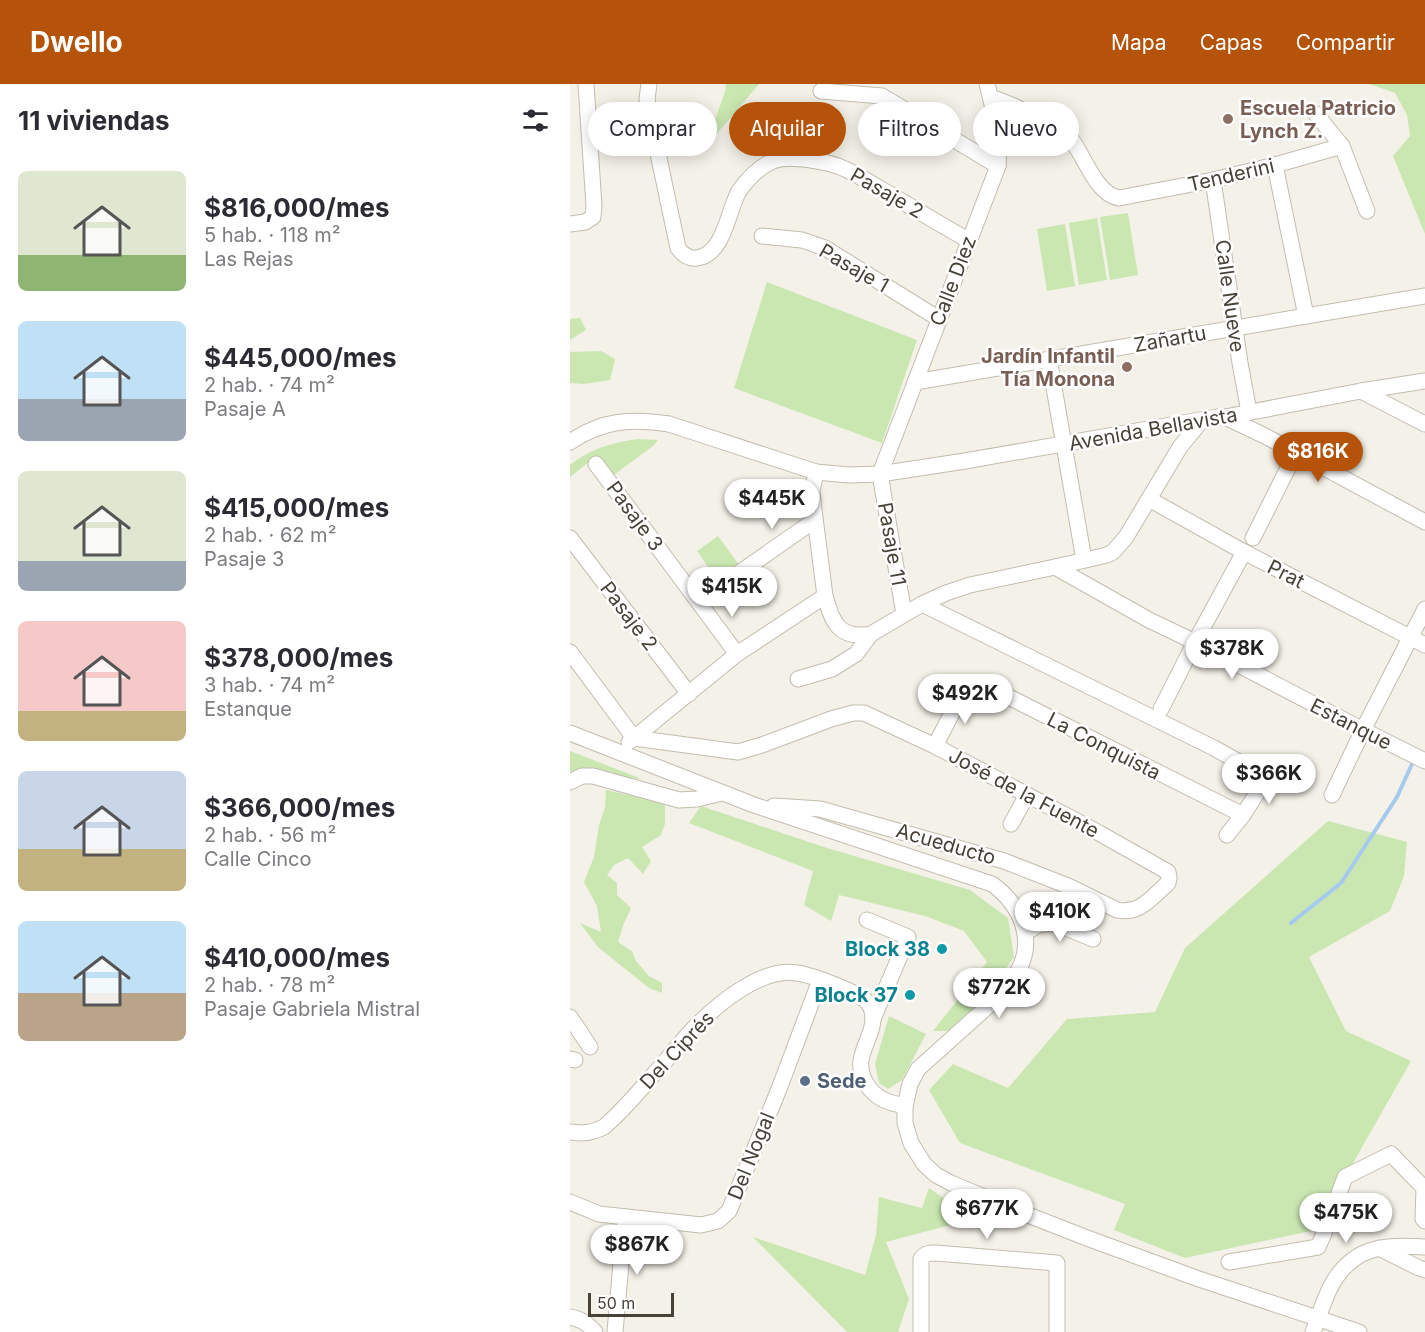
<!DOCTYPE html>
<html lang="es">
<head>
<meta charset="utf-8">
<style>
	body { margin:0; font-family:Inter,sans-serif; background:#f2f2f3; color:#2b2b33; height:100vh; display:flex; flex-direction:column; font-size:22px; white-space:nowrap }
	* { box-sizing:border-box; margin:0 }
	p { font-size:20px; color:#7c7c81 }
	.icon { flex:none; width:33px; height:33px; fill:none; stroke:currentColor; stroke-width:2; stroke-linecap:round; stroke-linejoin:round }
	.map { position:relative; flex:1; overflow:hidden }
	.drawer { display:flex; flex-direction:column; background:#fff; width:570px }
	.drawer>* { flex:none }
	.hud { position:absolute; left:18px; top:18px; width:570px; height:54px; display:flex; gap:12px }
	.scale { position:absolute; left:18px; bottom:15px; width:86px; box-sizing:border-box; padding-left:6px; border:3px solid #474237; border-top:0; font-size:16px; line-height:21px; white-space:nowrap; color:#474237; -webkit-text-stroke:4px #fff; paint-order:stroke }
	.price { position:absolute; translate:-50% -51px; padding:0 14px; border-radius:21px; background:#fff; color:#222; font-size:20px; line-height:39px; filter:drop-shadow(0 2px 3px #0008) }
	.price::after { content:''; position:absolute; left:50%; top:36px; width:18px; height:14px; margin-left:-9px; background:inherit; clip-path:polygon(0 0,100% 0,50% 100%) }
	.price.selected { background:#b45309; color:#fff }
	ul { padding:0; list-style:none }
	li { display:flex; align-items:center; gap:18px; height:150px; padding:0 18px }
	li span { display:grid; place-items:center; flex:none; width:168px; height:120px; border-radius:9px; color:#555 }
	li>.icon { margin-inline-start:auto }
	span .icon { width:72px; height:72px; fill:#fffc; stroke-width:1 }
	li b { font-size:26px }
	h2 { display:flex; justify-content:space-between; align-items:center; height:72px; padding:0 18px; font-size:26px }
	.tag { padding:0 21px; border-radius:27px; background:#fff; box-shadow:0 3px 15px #0003; font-size:21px; line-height:54px }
	.tag.selected { background:#b45309; color:#fff }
	header { display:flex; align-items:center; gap:36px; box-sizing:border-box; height:84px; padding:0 30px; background:#b45309; color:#fff }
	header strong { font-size:28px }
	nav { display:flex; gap:33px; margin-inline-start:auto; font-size:21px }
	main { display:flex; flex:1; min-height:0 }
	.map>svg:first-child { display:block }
	.green { fill:#cae7b2 }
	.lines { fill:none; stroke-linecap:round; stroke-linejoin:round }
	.stream { stroke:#a6caef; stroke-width:4 }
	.minor-casing { stroke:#c2bdae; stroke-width:17 }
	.minor { stroke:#fff; stroke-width:15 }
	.education-dot { fill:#8d6e63; stroke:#fff; stroke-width:2 }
	.culture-dot { fill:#0f9aa8; stroke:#fff; stroke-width:2 }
	.service-dot { fill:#5c6f8a; stroke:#fff; stroke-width:2 }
	.labels { text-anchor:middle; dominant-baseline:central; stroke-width:5; stroke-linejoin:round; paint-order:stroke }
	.education-label { font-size:20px; font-weight:bold; fill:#785e54; stroke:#fff; text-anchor:start }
	.street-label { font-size:20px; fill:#474237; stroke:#fff }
	.culture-label { font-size:20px; font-weight:bold; fill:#0d838f; stroke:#fff; text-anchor:end }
	.service-label { font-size:20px; font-weight:bold; fill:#4e5e75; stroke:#fff; text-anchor:start }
</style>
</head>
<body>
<header>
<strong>Dwello</strong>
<nav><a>Mapa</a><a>Capas</a><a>Compartir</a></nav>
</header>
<main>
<section class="drawer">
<h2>11 viviendas<svg class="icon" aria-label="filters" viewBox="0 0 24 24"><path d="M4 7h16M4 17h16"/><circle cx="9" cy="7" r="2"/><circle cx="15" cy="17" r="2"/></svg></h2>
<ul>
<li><span style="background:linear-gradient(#dfe7d0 70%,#8fb573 0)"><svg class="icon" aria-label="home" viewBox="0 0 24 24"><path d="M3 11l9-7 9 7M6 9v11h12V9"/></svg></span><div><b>$816,000/mes</b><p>5 hab. · 118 m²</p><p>Las Rejas</p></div></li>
<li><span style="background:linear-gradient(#bfe0f5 65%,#9aa5b1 0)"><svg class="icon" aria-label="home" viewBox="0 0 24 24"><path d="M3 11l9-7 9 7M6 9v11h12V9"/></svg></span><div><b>$445,000/mes</b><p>2 hab. · 74 m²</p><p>Pasaje A</p></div></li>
<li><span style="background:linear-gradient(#dfe7d0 75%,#9aa5b1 0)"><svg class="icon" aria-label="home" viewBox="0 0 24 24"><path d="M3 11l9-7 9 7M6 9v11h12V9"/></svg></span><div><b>$415,000/mes</b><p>2 hab. · 62 m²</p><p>Pasaje 3</p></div></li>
<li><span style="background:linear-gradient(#f6c9c9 75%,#c2b280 0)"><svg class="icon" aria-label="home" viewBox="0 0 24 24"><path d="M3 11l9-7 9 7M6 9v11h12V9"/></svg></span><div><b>$378,000/mes</b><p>3 hab. · 74 m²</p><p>Estanque</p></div></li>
<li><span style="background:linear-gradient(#c9d6e8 65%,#c2b280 0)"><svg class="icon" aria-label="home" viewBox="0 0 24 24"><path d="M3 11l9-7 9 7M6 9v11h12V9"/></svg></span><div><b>$366,000/mes</b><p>2 hab. · 56 m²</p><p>Calle Cinco</p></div></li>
<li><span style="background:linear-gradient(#bfe0f5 60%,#b9a48a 0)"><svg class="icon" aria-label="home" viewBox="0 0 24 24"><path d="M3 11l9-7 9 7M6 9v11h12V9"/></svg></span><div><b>$410,000/mes</b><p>2 hab. · 78 m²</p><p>Pasaje Gabriela Mistral</p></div></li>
</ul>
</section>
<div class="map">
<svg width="855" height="1248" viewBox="0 0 855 1248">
	<rect width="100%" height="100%" fill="#f4f1e8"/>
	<g class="green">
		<polygon points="156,0 189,0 134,65 155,8"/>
		<polygon points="799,0 855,0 855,150 823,72 840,52 837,31 825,9"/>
		<polygon points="558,129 568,191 540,196 530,133"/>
		<polygon points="527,134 537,196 509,201 499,139"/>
		<polygon points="495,140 505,202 477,207 467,145"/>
		<polygon points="197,198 347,256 312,359 164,304"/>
		<polygon points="10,234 16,246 0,256 0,235"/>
		<polygon points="0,267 2,268 31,267 45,275 40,296 14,300 0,299"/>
		<path d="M 67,355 L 88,356 L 83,362 L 41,393 L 25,373 L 0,393 L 0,381 C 19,365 42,359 67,355 Z"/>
		<polygon points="148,452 172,485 150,500 127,467"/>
		<polygon points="0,667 72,695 21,691 0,697"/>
		<polygon points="36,706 63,712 87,714 95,722 95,740 91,751 72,763 81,777 73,790 58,774 44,781 37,791 47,799 47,811 61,824 54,839 48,858 62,867 66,877 79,892 92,899 92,909 79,904 28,863 10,839 31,848 27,822 14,798 24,773 29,741 35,724"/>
		<polygon points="131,722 254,763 400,806 438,834 444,873 416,913 378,947 363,947 417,878 394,847 355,832 269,811 261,837 234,821 243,787 119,739"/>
		<polygon points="758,737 837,758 834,792 820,827 739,873 776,947 841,977 745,1146 615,1174 544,1146 555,1120 390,1059 359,1006 383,980 438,1004 497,935 585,928 615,864"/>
		<polygon points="319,932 356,950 332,996 318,1005 309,999 305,980"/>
		<polygon points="359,1104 403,1135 316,1158 339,1215 328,1248 277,1248 183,1153 295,1191 306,1151 309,1113 352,1124"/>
	</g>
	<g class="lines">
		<polyline class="stream" points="721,839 771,799 827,713 842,680"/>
		<g class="minor-casing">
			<g id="minor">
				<path d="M 79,0 L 77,15 L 79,27 L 108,164 C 113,171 119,175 127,174 C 154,171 158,126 169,107 C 178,94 189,83 203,77 C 218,70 261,78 275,85 C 292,93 307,103 323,112 C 348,127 373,142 398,156"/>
				<polyline points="251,7 312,12 428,82"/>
				<path d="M 421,13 C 440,20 458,28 476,38 C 484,43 494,47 500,54 C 514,70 525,110 549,114 L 643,96 L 705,81 L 772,62"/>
				<polyline points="746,30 772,62 797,127"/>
				<polyline points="705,81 736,232"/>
				<polyline points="643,96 670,279 679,328"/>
				<polyline points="0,140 15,138 23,133 24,122 16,0"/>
				<polyline points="192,152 232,156 255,164 369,235"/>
				<polyline points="479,275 514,476"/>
				<polyline points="345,298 855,212"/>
				<polyline points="791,307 855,340"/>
				<polyline points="655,333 695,352 855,438"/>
				<path d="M 0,358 C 32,336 62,334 99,340 L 246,388 L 279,391 L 310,390 L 395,377 L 647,333 L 655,333 L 791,307 L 855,297"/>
				<polyline points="26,380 167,570"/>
				<polyline points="246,388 242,407 243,418 255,512"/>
				<path d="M 310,390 L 428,82 C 430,55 424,26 417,0"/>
				<polyline points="310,390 334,530"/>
				<polyline points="579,415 674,468 855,561"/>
				<polyline points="0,454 119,610"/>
				<polyline points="683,454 726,368"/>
				<polyline points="485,483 579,536 625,558 793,646 855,677"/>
				<polyline points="129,517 245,436"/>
				<polyline points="352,520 644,664 685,687 689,693 689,706 673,731 657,751"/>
				<path d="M 0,568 L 64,654 L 168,668 L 192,661 L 261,635 L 283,629 L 294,629 L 365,662 L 529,749 L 598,788 L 599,794 L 598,799 C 582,813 570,831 547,826 L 498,802 L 434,777 L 250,725 L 204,722"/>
				<polyline points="228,595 262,585 286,570 301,550"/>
				<polyline points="591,625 625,558 674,468"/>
				<path d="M 0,649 L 184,721 L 422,800 C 450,820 466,855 448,887 C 442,897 434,905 427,914 L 348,985 L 340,1000 L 335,1022 L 335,1039 L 341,1059 L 354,1080 L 366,1091 L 381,1099 L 435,1122 L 517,1154 L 626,1194 L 789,1248"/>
				<path d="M 59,658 L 167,570 L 255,512 C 262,538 269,556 301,550 L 352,520 L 376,509 L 400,501 L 485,483 L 537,471 L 543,468 L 556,453 L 610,363 L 632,336"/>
				<polyline points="365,662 395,604 403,600 413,600 673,731"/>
				<polyline points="0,698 12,692 23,692 109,716 127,715 152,709"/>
				<polyline points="762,711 793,646 855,525"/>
				<polyline points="441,740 457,711"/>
				<polyline points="297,836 338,853 303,935"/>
				<polyline points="455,849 468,841 484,839 523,855"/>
				<polyline points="0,933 20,963"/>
				<polyline points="0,975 5,976"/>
				<path d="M 0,1048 C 13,1050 22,1049 34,1043 C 52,1027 68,1009 84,990 C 98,975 111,957 126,942 C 149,919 192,883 227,889 C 242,891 284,907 295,916 C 299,919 301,922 302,927 C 309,953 275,974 300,1005 C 309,1016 320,1019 335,1022"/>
				<polyline points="0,1118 29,1130 131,1141 148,1137 159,1127 209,1005 250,896"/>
				<polyline points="809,1164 849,1184 855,1186"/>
				<polyline points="659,1178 748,1163 753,1152 775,1093 821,1070 854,1104 853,1135 855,1137"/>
				<path d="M 0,1233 C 11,1235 17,1239 25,1248"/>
				<polyline points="45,1248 55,1133"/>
				<path d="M 351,1248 L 351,1175 C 355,1169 359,1169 366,1169 L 487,1179 L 487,1248"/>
				<path d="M 743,1248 C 749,1232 754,1215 762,1200 C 784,1162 815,1160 855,1163"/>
			</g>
		</g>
		<use href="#minor" class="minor"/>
	</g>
	<g class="education-dot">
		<circle cx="658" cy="35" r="6"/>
		<circle cx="557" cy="283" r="6"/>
	</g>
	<g class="culture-dot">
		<circle cx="372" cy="865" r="6"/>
		<circle cx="340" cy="911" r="6"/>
	</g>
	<circle class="service-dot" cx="235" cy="997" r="6"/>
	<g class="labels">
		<g class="education-label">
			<text x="670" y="24">Escuela Patricio<tspan x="670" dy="23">Lynch Z.</tspan></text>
			<text x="545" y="272" text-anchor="end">Jardín Infantil<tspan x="545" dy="23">Tía Monona</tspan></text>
		</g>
		<g class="street-label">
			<text transform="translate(661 91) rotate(-13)">Tenderini</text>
			<text transform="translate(317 109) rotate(30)">Pasaje 2</text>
			<text transform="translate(284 184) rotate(30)">Pasaje 1</text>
			<text transform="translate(383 197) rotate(-69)">Calle Diez</text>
			<text transform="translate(660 212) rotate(82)">Calle Nueve</text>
			<text transform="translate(600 255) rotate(-10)">Zañartu</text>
			<text transform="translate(583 345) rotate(-10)">Avenida Bellavista</text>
			<text transform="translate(65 432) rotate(54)">Pasaje 3</text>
			<text transform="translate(322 460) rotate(80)">Pasaje 11</text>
			<text transform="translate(716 490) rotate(27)">Prat</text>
			<text transform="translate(59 532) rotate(53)">Pasaje 2</text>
			<text transform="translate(781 640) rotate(27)">Estanque</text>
			<text transform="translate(534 662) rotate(27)">La Conquista</text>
			<text transform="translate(454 709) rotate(28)">José de la Fuente</text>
			<text transform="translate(376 760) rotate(16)">Acueducto</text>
			<text transform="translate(107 966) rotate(-47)">Del Ciprés</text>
			<text transform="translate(181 1072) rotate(-68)">Del Nogal</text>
		</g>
		<g class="culture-label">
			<text x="360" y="865">Block 38</text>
			<text x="328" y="911">Block 37</text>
		</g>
		<g class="service-label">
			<text x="247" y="997">Sede</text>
		</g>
	</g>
</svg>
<div class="scale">50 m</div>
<b class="price selected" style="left:748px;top:399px">$816K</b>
<b class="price" style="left:202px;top:446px">$445K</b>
<b class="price" style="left:162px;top:534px">$415K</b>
<b class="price" style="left:662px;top:596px">$378K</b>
<b class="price" style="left:395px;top:641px">$492K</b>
<b class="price" style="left:699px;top:721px">$366K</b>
<b class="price" style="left:490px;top:859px">$410K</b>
<b class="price" style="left:429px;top:935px">$772K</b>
<b class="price" style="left:417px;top:1156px">$677K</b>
<b class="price" style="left:776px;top:1160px">$475K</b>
<b class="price" style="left:67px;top:1192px">$867K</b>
<div class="hud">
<a class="tag">Comprar</a>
<a class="tag selected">Alquilar</a>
<a class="tag">Filtros</a>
<a class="tag">Nuevo</a>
</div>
</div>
</main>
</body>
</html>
